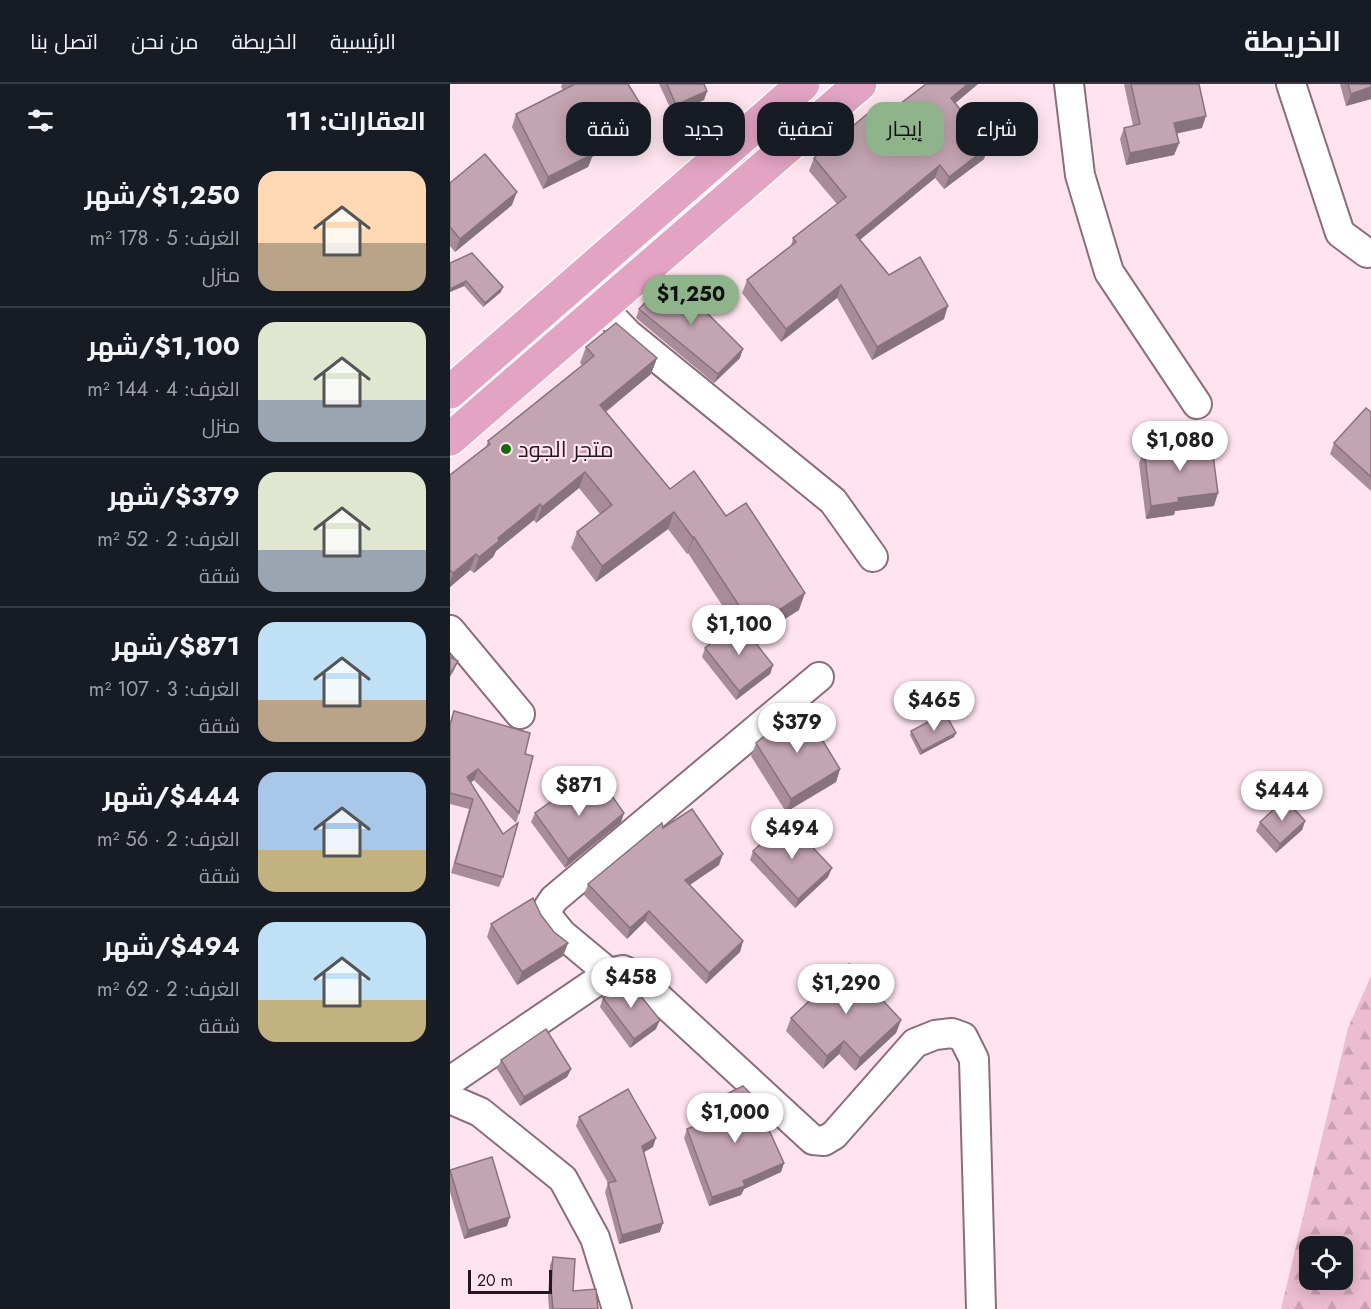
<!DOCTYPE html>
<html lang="ar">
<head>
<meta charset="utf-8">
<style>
	body { margin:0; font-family:Jost,Cairo,sans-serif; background:#242831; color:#f1f3f6; direction:rtl; height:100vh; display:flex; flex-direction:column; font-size:22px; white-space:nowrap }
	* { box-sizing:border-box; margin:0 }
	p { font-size:20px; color:#9ea1a6 }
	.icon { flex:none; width:33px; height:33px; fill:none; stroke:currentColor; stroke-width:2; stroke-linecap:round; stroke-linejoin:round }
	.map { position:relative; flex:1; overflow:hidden; direction:ltr }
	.side { display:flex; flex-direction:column; background:#171b24; width:450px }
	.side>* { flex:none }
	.hud { position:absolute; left:18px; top:18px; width:570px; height:54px; direction:rtl; display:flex; gap:12px }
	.tools { position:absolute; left:849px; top:1152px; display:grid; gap:12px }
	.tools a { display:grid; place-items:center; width:54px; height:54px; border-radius:12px; background:#171b24; box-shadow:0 3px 15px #0003; font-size:30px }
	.scale { position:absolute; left:18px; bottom:15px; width:84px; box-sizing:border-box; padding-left:6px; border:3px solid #23181d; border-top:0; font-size:16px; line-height:21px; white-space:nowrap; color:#23181d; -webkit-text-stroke:4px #ffe4ef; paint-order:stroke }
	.price { position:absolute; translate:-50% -51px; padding:0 14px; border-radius:21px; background:#fff; color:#222; font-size:20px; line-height:39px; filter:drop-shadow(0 2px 3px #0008) }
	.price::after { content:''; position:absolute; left:50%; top:36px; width:18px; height:14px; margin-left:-9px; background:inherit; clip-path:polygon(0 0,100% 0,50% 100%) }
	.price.current { background:#8fb48b; color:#111 }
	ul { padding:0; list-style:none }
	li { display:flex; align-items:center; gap:18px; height:150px; padding:0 24px }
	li+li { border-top:2px solid #363941 }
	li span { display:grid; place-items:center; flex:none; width:168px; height:120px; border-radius:18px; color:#555 }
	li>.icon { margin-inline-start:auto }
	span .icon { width:72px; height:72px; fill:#fffc; stroke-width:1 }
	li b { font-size:26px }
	h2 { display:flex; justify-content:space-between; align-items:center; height:72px; padding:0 24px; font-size:26px }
	.pill { padding:0 21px; border-radius:18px; background:#171b24; box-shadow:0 3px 15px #0003; font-size:21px; line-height:54px }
	.pill.current { background:#8fb48b; color:#111 }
	header { display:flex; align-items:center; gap:36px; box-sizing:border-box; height:84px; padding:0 30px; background:#171b24; border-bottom:2px solid #363941 }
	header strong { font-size:28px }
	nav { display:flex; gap:33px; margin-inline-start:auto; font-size:21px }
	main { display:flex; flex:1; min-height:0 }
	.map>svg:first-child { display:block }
	.forest { fill:url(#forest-firs); fill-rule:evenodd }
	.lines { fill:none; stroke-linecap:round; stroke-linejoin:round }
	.street-casing { stroke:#8b6e7a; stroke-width:32 }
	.primary-casing { stroke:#fff; stroke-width:36 }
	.street { stroke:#fff; stroke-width:28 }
	.primary { stroke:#e2a4c2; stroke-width:33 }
	.wall { fill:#a88d98 }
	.shaded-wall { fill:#88737c }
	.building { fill:#c3a4b1; stroke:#88737c; stroke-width:1.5 }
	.poi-dot { fill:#186809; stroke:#ffe4ef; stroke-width:2 }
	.labels { text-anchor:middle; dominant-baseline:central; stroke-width:4.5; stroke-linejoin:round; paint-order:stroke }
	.poi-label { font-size:22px; fill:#23181d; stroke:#ffe4ef; text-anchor:start }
</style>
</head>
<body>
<header>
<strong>الخريطة</strong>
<nav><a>الرئيسية</a><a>الخريطة</a><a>من نحن</a><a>اتصل بنا</a></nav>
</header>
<main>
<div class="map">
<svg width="921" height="1225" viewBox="0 0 921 1225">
	<defs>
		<pattern id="forest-firs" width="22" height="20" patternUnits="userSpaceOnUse" patternTransform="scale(1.5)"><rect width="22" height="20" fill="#ecbcd0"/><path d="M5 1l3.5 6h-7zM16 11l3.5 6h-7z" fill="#caa1b2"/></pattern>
	</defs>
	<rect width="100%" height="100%" fill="#ffe4ef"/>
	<path class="forest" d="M 921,892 L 921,1225 L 831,1225 L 898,944 ZM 860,1162 L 892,1162 L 892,1196 L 860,1196 Z"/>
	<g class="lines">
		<g class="street-casing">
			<g id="street">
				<polyline points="619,0 630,91 659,188 747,320"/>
				<polyline points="841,0 890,149 917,169"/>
				<polyline points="152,223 178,250 383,417 423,473"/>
				<polyline points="0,546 70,630"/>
				<polyline points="369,593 104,815 98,824 99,834 112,850 159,889 173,886 184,891 363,1056 374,1057 384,1051 465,959 485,951 502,949 513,953 524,975 531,1225"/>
				<polyline points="0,997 159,889"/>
				<polyline points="0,1015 30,1028 113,1095 145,1154 167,1225"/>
			</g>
		</g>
		<g class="primary-casing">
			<g id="primary">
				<polyline points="0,308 353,0"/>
				<polyline points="0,355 410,0"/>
			</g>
		</g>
		<use href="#street" class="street"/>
		<use href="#primary" class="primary"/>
	</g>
	<g class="wall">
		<polygon points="112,0 178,0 196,29 191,42 142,73 138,83 93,105 62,43 66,30 113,6 111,3"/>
		<polygon points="209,0 254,0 257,7 254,16 223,30"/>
		<polygon points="476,0 528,0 505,19 534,75 494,105 485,94 410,156 439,191 494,235 422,276 387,214 331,258 292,209 297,196 341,162 343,154 387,120 359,87 364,74 429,36"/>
		<polygon points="674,0 749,0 752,44 727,49 729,59 724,71 676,81 670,55 674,44 683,42"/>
		<polygon points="890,0 921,0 921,15 896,22"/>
		<polygon points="0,99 62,121 5,168 0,162"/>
		<polygon points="0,179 51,208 33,223 14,202 0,208"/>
		<polygon points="189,225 290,274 264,299 186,234"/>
		<polygon points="136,263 207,274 201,290 156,328 220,405 276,432 349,526 303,555 323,581 320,590 286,616 252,573 255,564 285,541 238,469 237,470 218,445 146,498 121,464 127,448 150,430 129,404 86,439 84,436 46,467 43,473 24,489 20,486 0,503 0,391 36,363 38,357 132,281 130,279"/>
		<polygon points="921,328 921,407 880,370 884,359"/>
		<polygon points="694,366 764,422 725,427 724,431 696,435 689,379"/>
		<polygon points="4,627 75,670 69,729 66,739 24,696 21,698 53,793 49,803 1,789 19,725 0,720 0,638"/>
		<polygon points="461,647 504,653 470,671 460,651"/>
		<polygon points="306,659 390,685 386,698 336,728 301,672"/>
		<polygon points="136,711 174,729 171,738 115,784 81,738 85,729"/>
		<polygon points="855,737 852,746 826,769 806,747 810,738"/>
		<polygon points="213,744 269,781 239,801 293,857 290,868 256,900 195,837 177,855 134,811 138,800"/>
		<polygon points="303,767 378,793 345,824 300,776"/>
		<polygon points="91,831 104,848 118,859 113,872 67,901 37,853 41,840"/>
		<polygon points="153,914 206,945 180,964 150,923"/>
		<polygon points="341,934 451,936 446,949 405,987 389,970 373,985 336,947"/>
		<polygon points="51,976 121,985 117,993 70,1022 47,985"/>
		<polygon points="272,1012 334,1079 331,1088 294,1105 291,1111 259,1122 234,1054 237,1045 273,1032 268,1021"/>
		<polygon points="129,1033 203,1063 194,1068 210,1148 169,1160 155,1108 158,1099 126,1042"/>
		<polygon points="0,1086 57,1142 14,1155 0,1108"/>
		<polygon points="103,1173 123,1207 148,1225 99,1225 98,1212 100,1181"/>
	</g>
	<g class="shaded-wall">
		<polygon points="518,0 528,0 496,27 501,14"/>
		<polygon points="921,3 921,15 896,22 901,10"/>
		<polygon points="257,7 254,16 223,30 226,21"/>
		<polygon points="196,29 191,42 142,73 138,83 93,105 98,93"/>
		<polygon points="756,32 752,44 720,51 724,39"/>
		<polygon points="729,59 724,71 676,81 680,69"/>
		<polygon points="539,62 534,75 494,105 499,93"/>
		<polygon points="490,81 485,94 401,163 406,151"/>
		<polygon points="67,108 62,121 5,168 10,155"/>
		<polygon points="16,197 14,202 0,208 0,205"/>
		<polygon points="391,201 387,214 331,258 336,245"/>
		<polygon points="53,203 51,208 33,223 35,219"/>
		<polygon points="498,222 494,235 422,276 427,263"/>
		<polygon points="293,265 290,274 264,299 268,290"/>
		<polygon points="207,274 201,290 144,337 150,321"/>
		<polygon points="135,388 129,404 86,439 92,423"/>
		<polygon points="768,409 764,422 725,427 724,431 696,435 701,422 728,414"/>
		<polygon points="90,420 84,436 46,467 43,473 24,489 29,473 48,454"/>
		<polygon points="224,428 218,445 146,498 152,482"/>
		<polygon points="244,453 238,469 237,470 243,454"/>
		<polygon points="26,470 20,486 0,503 0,498 3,489"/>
		<polygon points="355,509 349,526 297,559 303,543"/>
		<polygon points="8,577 4,586 0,593 0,590"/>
		<polygon points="323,581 320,590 286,616 289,607"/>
		<polygon points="506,649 504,653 470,671 472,667"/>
		<polygon points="28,685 24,696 14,704 17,693"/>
		<polygon points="390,685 386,698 336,728 341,715"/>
		<polygon points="174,729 171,738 115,784 118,775"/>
		<polygon points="855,737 852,746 826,769 830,760"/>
		<polygon points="273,770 269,781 231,807 235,796"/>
		<polygon points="382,784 378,793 345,824 348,815"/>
		<polygon points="199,827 195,837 177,855 180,844"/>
		<polygon points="293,857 290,868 256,900 259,889"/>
		<polygon points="118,859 113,872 67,901 72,888"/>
		<polygon points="210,936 206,945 180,964 184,955"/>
		<polygon points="451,936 446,949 405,987 410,974"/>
		<polygon points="394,957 389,970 373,985 377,972"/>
		<polygon points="121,985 117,993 70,1022 74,1013"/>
		<polygon points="206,1054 203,1063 189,1071 192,1062"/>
		<polygon points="334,1079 331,1088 294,1105 291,1111 259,1122 262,1113 293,1097"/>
		<polygon points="60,1133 57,1142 14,1155 18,1146"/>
		<polygon points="213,1139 210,1148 169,1160 172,1151"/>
	</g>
	<g class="building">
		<polygon points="122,0 178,0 196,29 140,64 143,70 98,93 66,30 123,1"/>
		<polygon points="217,0 254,0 257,7 226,21"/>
		<polygon points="476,0 518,0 501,14 539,62 499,93 490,81 406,151 439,191 470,173 498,222 427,263 391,201 336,245 297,196 346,158 343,154 396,113 364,74 421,27 429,36"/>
		<polygon points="681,0 749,0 756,32 724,39 729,59 680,69 674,44 690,40"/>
		<polygon points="898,0 921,0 921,3 901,10"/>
		<polygon points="35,70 67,108 10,155 0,143 0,99"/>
		<polygon points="22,169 53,203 35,219 16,197 0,205 0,179"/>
		<polygon points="221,193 293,265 268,290 189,225"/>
		<polygon points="166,239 207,274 150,321 220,405 244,387 276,432 296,419 355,509 303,543 244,453 243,454 224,428 152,482 127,448 162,421 135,388 92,423 90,420 48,454 49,457 29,473 26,470 3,489 1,487 0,488 0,391 40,360 38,357 144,272 136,263"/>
		<polygon points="916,324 921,328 921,393 884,359"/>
		<polygon points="761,356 768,409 728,414 729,418 701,422 694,366"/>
		<polygon points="289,538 323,581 289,607 255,564"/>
		<polygon points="0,573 8,577 0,590"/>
		<polygon points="351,621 390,685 341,715 306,659"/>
		<polygon points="4,627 80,649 75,670 83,672 69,729 28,685 17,693 53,750 68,739 53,793 5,779 23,715 0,709 0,641"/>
		<polygon points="495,629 506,649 472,667 461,647"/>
		<polygon points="127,699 136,711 153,699 174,729 118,775 85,729"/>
		<polygon points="835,715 855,737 830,760 810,738"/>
		<polygon points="242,725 273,770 235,796 293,857 259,889 199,827 180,844 138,800 212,739 213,744"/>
		<polygon points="337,736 382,784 348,815 303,767"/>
		<polygon points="83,814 91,831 104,848 118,859 72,888 41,840"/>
		<polygon points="399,880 451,936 410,974 394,957 377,972 341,934"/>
		<polygon points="178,896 210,936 184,955 153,914"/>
		<polygon points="96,945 121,985 74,1013 51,976"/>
		<polygon points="293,1002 304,1013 334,1079 293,1097 295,1102 262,1113 237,1045 279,1029 272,1012"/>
		<polygon points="178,1005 206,1054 192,1062 213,1139 172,1151 158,1099 166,1097 129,1033"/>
		<polygon points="42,1073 60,1133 18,1146 0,1086"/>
		<polygon points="103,1173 125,1175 123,1207 146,1205 148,1225 103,1225 101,1204"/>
	</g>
	<circle class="poi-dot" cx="56" cy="365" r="6"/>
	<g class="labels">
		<g class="poi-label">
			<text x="68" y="365">متجر الجود</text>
		</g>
	</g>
</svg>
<div class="tools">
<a><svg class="icon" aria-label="locate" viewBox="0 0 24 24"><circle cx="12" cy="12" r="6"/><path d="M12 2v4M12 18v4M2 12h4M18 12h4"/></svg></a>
</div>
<div class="scale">20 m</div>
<b class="price current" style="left:241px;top:242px">$1,250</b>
<b class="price" style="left:730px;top:388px">$1,080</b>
<b class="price" style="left:289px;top:572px">$1,100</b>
<b class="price" style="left:484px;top:648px">$465</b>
<b class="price" style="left:347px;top:670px">$379</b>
<b class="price" style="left:129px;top:733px">$871</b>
<b class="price" style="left:832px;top:738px">$444</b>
<b class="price" style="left:342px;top:776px">$494</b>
<b class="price" style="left:181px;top:925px">$458</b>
<b class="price" style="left:396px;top:931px">$1,290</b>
<b class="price" style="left:285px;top:1060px">$1,000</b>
<div class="hud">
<a class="pill">شراء</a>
<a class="pill current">إيجار</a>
<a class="pill">تصفية</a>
<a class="pill">جديد</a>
<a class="pill">شقة</a>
</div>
</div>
<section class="side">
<h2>العقارات: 11<svg class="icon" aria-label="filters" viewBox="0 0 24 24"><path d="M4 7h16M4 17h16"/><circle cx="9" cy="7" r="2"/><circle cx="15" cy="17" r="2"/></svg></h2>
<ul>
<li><span style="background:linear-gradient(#ffd9b3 60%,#b9a48a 0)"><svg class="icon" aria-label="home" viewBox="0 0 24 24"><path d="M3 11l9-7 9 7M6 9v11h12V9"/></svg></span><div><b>$1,250/شهر</b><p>الغرف: 5 · 178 m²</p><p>منزل</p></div></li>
<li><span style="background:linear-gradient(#dfe7d0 65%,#9aa5b1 0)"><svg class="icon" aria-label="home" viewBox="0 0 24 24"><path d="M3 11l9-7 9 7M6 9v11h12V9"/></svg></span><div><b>$1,100/شهر</b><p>الغرف: 4 · 144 m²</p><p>منزل</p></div></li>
<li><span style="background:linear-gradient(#dfe7d0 65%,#9aa5b1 0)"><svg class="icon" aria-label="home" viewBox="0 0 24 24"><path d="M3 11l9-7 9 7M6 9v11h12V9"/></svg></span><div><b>$379/شهر</b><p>الغرف: 2 · 52 m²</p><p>شقة</p></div></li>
<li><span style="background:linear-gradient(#bfe0f5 65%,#b9a48a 0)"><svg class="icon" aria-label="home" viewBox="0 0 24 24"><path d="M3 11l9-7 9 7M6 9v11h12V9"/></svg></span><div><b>$871/شهر</b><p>الغرف: 3 · 107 m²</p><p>شقة</p></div></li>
<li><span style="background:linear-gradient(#a9c7e8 65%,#c2b280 0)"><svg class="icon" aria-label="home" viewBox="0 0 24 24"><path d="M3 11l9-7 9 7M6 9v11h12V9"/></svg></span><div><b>$444/شهر</b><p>الغرف: 2 · 56 m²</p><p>شقة</p></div></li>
<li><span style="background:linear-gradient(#bfe0f5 65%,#c2b280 0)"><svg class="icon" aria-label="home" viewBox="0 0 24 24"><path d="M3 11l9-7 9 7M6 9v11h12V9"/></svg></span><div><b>$494/شهر</b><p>الغرف: 2 · 62 m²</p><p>شقة</p></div></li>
</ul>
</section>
</main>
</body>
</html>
